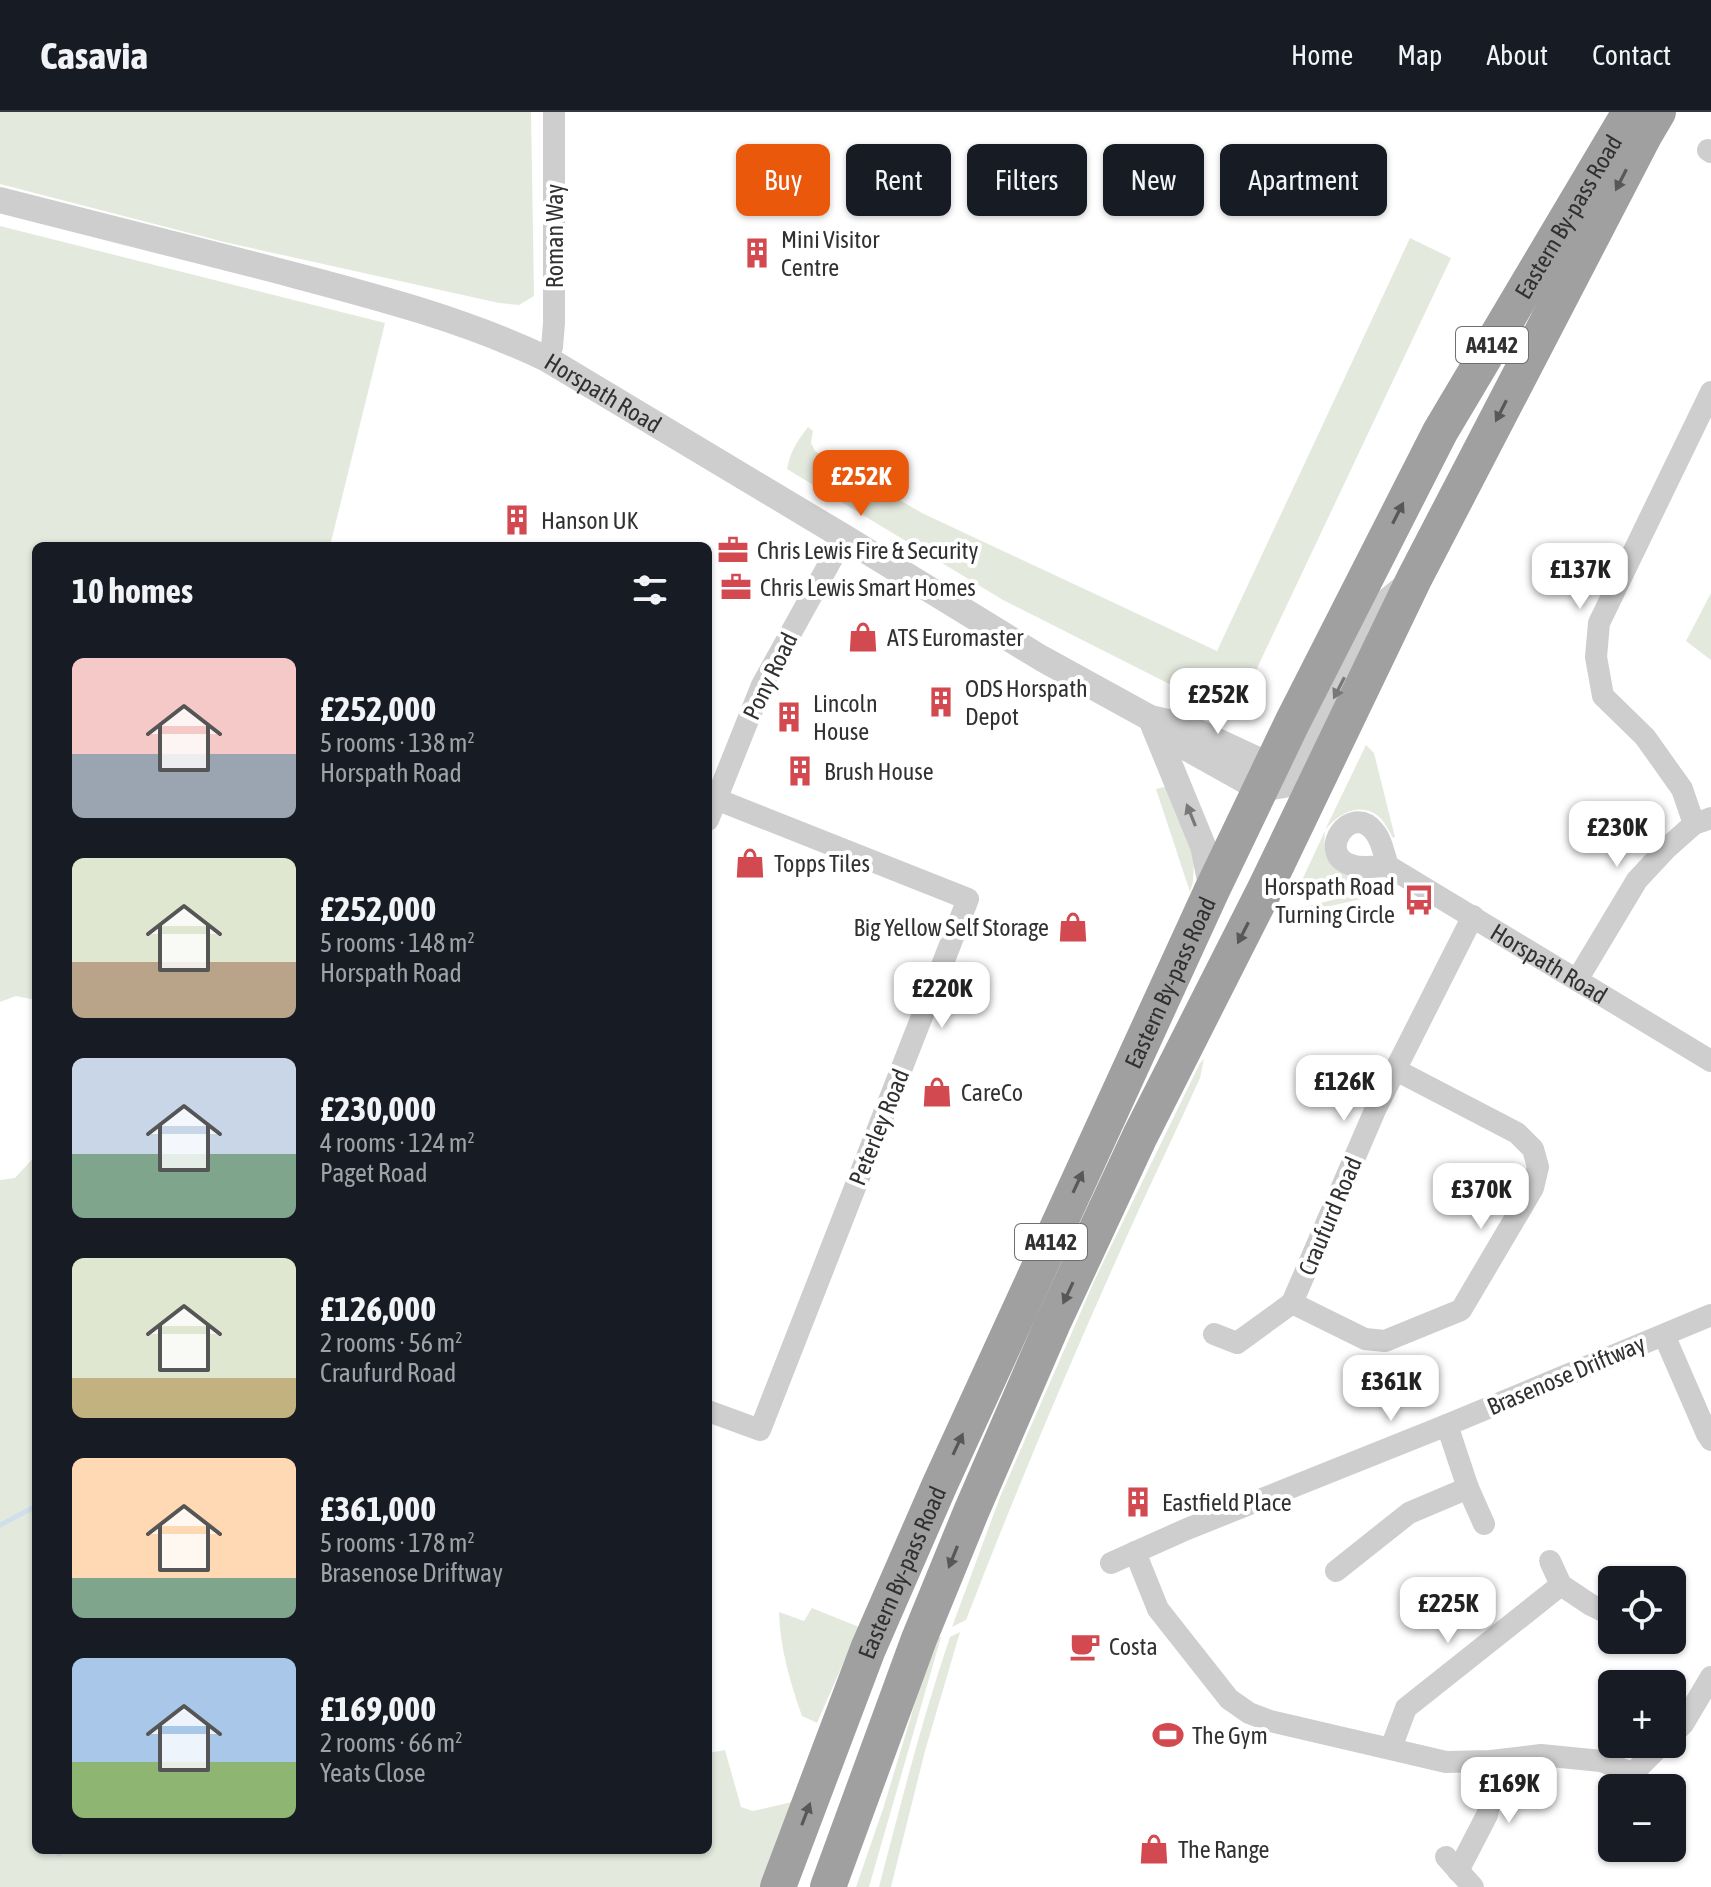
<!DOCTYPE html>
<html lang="en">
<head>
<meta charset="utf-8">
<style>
	body { margin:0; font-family:"Asap Condensed",sans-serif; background:#20242c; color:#f1f3f6; height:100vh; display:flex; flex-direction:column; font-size:30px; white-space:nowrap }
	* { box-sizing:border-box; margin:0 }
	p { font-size:26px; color:#9ea1a6 }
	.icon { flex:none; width:44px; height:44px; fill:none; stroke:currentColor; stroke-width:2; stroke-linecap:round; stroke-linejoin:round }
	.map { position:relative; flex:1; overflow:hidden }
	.side { position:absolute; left:32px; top:430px; width:680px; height:1312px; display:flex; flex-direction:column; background:#171b24; border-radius:12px; box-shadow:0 2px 6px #0004 }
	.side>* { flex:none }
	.hud { position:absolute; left:736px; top:32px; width:760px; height:72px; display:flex; gap:16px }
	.tools { position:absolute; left:1598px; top:1454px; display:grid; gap:16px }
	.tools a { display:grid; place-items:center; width:88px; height:88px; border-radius:12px; background:#171b24; box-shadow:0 2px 6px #0004; font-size:40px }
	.price { position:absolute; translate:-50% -68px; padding:0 18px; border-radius:16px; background:#fff; color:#222; font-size:26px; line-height:52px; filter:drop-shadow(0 2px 4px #0008) }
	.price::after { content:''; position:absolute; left:50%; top:48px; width:24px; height:18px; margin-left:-12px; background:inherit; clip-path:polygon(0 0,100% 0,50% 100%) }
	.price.selected { background:#ea580c; color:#fff }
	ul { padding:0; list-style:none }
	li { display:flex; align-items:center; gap:24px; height:200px; padding:0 40px }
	li span { display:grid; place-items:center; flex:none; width:224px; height:160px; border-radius:12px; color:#555 }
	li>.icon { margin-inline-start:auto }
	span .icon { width:96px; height:96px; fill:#fffc; stroke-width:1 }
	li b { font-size:34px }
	h2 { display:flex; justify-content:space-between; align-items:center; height:96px; padding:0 40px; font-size:34px }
	.tag { padding:0 28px; border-radius:12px; background:#171b24; box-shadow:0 2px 6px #0004; font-size:28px; line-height:72px }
	.tag.selected { background:#ea580c; color:#fff }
	header { display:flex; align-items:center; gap:48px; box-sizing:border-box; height:112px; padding:0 40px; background:#171b24; border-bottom:2px solid #363941 }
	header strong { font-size:38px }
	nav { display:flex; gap:44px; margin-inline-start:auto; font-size:28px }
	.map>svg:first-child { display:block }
	.green { fill:#e4e9de }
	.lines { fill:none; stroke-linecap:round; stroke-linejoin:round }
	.stream { stroke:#d0dfe9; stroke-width:5 }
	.minor { stroke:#cecece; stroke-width:22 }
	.tertiary { stroke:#cecece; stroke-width:26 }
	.trunk { stroke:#a0a0a0; stroke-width:36 }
	.oneway { fill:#585858 }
	.oneway2 { fill:#787878 }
	.labels { text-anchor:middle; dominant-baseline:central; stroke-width:8; stroke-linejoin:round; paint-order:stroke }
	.shield { fill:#fff; stroke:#6f6f6f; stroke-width:2 }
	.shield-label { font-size:22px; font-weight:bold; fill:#313131 }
	.street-label { font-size:24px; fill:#313131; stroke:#fff }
	.poi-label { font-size:24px; fill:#313131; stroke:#fff; text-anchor:start }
</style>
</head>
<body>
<header>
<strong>Casavia</strong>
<nav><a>Home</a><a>Map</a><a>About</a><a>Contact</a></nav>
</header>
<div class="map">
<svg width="1711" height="1775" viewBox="0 0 1711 1775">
	<rect width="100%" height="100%" fill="#fff"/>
	<g class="green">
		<polygon points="0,0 531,0 534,184 519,193 499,191 224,130 0,72"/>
		<polygon points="0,114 385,211 330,434 36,434 36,888 16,884 0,890"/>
		<path d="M 1410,126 L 1451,146 L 1251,569 L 1199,587 L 1003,488 L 787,357 C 790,340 797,329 808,315 L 813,319 L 811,331 L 815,339 L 922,401 L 1217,539 Z"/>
		<polygon points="1711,481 1711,548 1686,529"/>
		<path d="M 1366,633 L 1374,641 L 1395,725 L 1393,726 C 1389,719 1384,709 1378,704 C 1359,689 1338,702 1325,718 Z"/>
		<polygon points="1171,673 1194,748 1193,770 1190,780 1156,677"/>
		<path d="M 1325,719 C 1322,746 1334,769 1365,764 L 1365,766 L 1295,783 Z"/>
		<polygon points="1390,774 1392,780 1304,800 1304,795"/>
		<path d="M 1204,947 L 1200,966 C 1181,1008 1161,1050 1141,1093 C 1079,1229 1020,1368 966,1508 L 952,1515 L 1000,1385 L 1096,1165 L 1200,951 Z"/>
		<polygon points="36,1043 36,1738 708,1738 708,1641 725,1638 741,1695 753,1699 792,1690 762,1775 0,1775 0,1068 15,1066"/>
		<path d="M 812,1496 L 859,1515 L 817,1611 L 802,1604 C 790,1570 780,1536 779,1500 L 804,1509 Z"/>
		<path d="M 960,1520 L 925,1639 L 891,1775 L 879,1775 C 901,1691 922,1607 950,1525 Z"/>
		<polygon points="941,1525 869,1775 856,1775 884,1694 930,1541 935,1526"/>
	</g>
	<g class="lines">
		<g class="stream">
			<polyline points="0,1413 36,1394"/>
			<polyline points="59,1742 61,1738"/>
		</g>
		<g class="minor">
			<polyline points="1708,38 1711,40"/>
			<polyline points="547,247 552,235 554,211 554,0"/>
			<polyline points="708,708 762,573 844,425"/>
			<polyline points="1694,712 1682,677 1645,625 1603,584 1596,545 1599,511 1711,280"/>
			<path id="s1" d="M 1388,754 C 1384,743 1382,728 1374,719 C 1351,690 1315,741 1351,753 C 1361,757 1377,754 1388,754 L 1711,949"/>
			<polyline points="1577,868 1637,768 1667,736 1694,712 1711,706"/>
			<polyline points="1292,1191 1365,1227 1385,1229 1461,1198 1533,1076 1538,1055 1533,1037 1517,1021 1396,958"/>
			<polyline points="1214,1222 1237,1231 1292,1191 1376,996 1473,804"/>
			<polyline points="1664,1223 1707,1322 1711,1328"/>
			<polyline points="708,1299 760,1318 968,787 716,687"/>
			<polyline points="1447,1313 1468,1376 1484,1412"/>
			<polyline points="1135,1440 1158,1497 1229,1587 1249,1601 1270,1609 1446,1650 1491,1649 1541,1643 1601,1649 1632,1661"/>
			<polyline points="1550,1449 1561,1473 1591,1493 1612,1503"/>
			<polyline points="1111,1451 1187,1417 1447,1313 1711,1203"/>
			<polyline points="1336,1459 1409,1401 1468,1376"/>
			<polyline points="1672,1623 1683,1612 1711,1565"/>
			<polyline points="1391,1636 1406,1596 1561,1473"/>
			<polyline points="1618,1676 1662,1632"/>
			<polyline points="1446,1745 1473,1775"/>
			<polyline points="1458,1759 1487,1703 1492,1676 1491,1649"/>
		</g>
		<g class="tertiary">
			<path id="s2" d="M 0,88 C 90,111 180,134 271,157 C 365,182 459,205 547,247 L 844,425 L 1041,546 L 1150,606 L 1176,630 L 1260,677 L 1290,672 L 1381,494 L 1407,473"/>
			<polyline points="1150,606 1185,614 1271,654 1284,666"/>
			<polyline points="1153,612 1203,734 1212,778"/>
		</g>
		<g class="trunk">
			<path id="s3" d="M 778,1775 L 868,1537 L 940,1372 L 1212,778 L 1292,611 L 1440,320 L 1630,0"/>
			<polyline points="828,1775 919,1527 971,1400 1052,1213 1140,1024 1265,777 1414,467 1645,22 1658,0"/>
		</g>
	</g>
	<defs><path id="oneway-solid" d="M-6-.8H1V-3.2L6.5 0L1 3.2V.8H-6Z" transform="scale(2)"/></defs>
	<g class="oneway">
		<use href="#oneway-solid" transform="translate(1621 68) rotate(117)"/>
		<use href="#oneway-solid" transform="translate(1501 299) rotate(117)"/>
		<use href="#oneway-solid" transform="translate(1398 401) rotate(-63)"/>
		<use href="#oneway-solid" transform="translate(1243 821) rotate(117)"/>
		<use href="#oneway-solid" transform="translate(1078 1070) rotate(-65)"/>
		<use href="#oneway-solid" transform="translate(1068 1181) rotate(115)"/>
		<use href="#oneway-solid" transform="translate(958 1332) rotate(-65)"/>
		<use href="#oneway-solid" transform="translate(953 1445) rotate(112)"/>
		<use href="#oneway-solid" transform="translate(806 1702) rotate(-69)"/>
	</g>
	<g class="oneway2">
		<use href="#oneway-solid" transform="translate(1339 576) rotate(117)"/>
		<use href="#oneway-solid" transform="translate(1191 703) rotate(-112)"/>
	</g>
	<defs>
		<g id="building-bare" transform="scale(2.4)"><path d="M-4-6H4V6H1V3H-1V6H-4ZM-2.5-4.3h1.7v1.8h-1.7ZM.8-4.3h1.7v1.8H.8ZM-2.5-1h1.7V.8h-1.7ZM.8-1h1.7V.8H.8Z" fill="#d24950" stroke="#fff" stroke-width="2.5" paint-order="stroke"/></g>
		<g id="office-bare" transform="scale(2.4)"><path d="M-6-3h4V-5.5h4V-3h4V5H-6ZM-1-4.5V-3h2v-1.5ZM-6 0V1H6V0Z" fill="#d24950" stroke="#fff" stroke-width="2.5" paint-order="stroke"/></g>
		<g id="shop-bare" transform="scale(2.4)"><path d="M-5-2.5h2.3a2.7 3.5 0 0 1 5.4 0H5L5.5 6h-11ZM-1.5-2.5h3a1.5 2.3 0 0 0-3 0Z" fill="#d24950" stroke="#fff" stroke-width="2.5" paint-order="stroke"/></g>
		<g id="bus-bare" transform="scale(2.4)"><path d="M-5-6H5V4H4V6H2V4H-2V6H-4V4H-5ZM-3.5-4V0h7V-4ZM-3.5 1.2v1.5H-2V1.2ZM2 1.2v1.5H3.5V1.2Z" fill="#d24950" stroke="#fff" stroke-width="2.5" paint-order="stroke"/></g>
		<g id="cafe-bare" transform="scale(2.4)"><path d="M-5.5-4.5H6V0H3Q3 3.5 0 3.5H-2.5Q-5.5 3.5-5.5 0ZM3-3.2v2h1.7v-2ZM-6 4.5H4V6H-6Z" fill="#d24950" stroke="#fff" stroke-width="2.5" paint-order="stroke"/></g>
		<g id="stadium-bare" transform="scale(2.4)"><path d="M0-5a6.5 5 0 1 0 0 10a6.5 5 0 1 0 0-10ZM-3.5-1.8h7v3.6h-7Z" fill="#d24950" stroke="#fff" stroke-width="2.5" paint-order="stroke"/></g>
	</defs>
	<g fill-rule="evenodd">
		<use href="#building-bare" x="757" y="141"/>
		<use href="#building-bare" x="517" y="408"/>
		<use href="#office-bare" x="733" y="438"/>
		<use href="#office-bare" x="736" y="475"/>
		<use href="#shop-bare" x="863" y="525"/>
		<use href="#building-bare" x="941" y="590"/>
		<use href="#building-bare" x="789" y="605"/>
		<use href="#building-bare" x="800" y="659"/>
		<use href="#shop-bare" x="750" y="751"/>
		<use href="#bus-bare" x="1419" y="788"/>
		<use href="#shop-bare" x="1073" y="815"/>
		<use href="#shop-bare" x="937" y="980"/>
		<use href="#building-bare" x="1138" y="1390"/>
		<use href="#cafe-bare" x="1085" y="1534"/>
		<use href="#stadium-bare" x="1168" y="1623"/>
		<use href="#shop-bare" x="1154" y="1737"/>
	</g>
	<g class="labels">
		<g class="shield">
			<rect x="1456" y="215" width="72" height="36" rx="6"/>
			<rect x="1015" y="1112" width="72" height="36" rx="6"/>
		</g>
		<g class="shield-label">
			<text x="1492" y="233">A4142</text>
			<text x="1051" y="1130">A4142</text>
		</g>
		<g class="street-label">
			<text stroke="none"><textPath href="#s3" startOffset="1850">Eastern By-pass Road</textPath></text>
			<text transform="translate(554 124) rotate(-90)">Roman Way</text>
			<text stroke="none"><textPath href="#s2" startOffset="636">Horspath Road</textPath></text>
			<text transform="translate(770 564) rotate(-64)">Pony Road</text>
			<text stroke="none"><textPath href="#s1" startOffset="344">Horspath Road</textPath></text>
			<text stroke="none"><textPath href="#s3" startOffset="986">Eastern By-pass Road</textPath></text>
			<text transform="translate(879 1015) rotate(-68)">Peterley Road</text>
			<text transform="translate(1330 1104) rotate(-67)">Craufurd Road</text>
			<text transform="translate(1566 1263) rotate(-23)">Brasenose Driftway</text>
			<text stroke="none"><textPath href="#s3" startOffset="338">Eastern By-pass Road</textPath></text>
		</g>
		<g class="poi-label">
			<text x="781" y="127">Mini Visitor<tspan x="781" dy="28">Centre</tspan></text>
			<text x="541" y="408">Hanson UK</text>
			<text x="757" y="438">Chris Lewis Fire &amp; Security</text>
			<text x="760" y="475">Chris Lewis Smart Homes</text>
			<text x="887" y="525">ATS Euromaster</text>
			<text x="965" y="576">ODS Horspath<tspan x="965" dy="28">Depot</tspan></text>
			<text x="813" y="591">Lincoln<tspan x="813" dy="28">House</tspan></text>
			<text x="824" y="659">Brush House</text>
			<text x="774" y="751">Topps Tiles</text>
			<text x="1395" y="774" text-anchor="end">Horspath Road<tspan x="1395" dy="28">Turning Circle</tspan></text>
			<text x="1049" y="815" text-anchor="end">Big Yellow Self Storage</text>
			<text x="961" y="980">CareCo</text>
			<text x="1162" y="1390">Eastfield Place</text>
			<text x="1109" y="1534">Costa</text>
			<text x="1192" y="1623">The Gym</text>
			<text x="1178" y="1737">The Range</text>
		</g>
	</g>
</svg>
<div class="tools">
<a><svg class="icon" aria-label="locate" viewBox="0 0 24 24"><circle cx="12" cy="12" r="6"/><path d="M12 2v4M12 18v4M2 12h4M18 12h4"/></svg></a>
<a>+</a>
<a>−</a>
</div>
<b class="price selected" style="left:861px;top:406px">£252K</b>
<b class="price" style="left:1580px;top:499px">£137K</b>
<b class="price" style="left:1218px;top:624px">£252K</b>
<b class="price" style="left:1617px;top:757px">£230K</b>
<b class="price" style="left:942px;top:918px">£220K</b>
<b class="price" style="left:1344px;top:1011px">£126K</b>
<b class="price" style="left:1481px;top:1119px">£370K</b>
<b class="price" style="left:1391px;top:1311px">£361K</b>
<b class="price" style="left:1448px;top:1533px">£225K</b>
<b class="price" style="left:1509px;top:1713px">£169K</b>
<div class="hud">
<a class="tag selected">Buy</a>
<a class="tag">Rent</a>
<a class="tag">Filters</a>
<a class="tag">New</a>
<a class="tag">Apartment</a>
</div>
<section class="side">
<h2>10 homes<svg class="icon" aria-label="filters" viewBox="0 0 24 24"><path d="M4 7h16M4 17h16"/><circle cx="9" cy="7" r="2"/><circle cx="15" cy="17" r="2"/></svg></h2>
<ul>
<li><span style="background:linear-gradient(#f6c9c9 60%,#9aa5b1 0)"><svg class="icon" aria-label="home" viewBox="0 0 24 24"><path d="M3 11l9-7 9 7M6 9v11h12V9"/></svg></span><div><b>£252,000</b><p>5 rooms · 138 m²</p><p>Horspath Road</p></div></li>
<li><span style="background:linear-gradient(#dfe7d0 65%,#b9a48a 0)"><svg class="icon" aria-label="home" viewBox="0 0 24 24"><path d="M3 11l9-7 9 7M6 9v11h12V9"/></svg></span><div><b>£252,000</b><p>5 rooms · 148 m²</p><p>Horspath Road</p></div></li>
<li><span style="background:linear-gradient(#c9d6e8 60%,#7fa58c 0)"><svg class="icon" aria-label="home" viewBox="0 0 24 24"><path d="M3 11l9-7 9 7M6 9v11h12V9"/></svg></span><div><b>£230,000</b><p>4 rooms · 124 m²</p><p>Paget Road</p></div></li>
<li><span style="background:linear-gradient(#dfe7d0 75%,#c2b280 0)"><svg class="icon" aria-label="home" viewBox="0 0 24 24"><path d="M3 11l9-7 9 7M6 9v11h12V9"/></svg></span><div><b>£126,000</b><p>2 rooms · 56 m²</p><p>Craufurd Road</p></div></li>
<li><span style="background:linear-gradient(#ffd9b3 75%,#7fa58c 0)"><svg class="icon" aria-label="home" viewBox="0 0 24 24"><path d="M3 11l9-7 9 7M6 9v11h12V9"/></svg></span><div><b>£361,000</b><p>5 rooms · 178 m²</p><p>Brasenose Driftway</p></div></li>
<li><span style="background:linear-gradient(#a9c7e8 65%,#8fb573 0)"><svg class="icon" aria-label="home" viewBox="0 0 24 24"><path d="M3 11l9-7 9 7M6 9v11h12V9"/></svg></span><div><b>£169,000</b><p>2 rooms · 66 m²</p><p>Yeats Close</p></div></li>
</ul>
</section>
</div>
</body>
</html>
